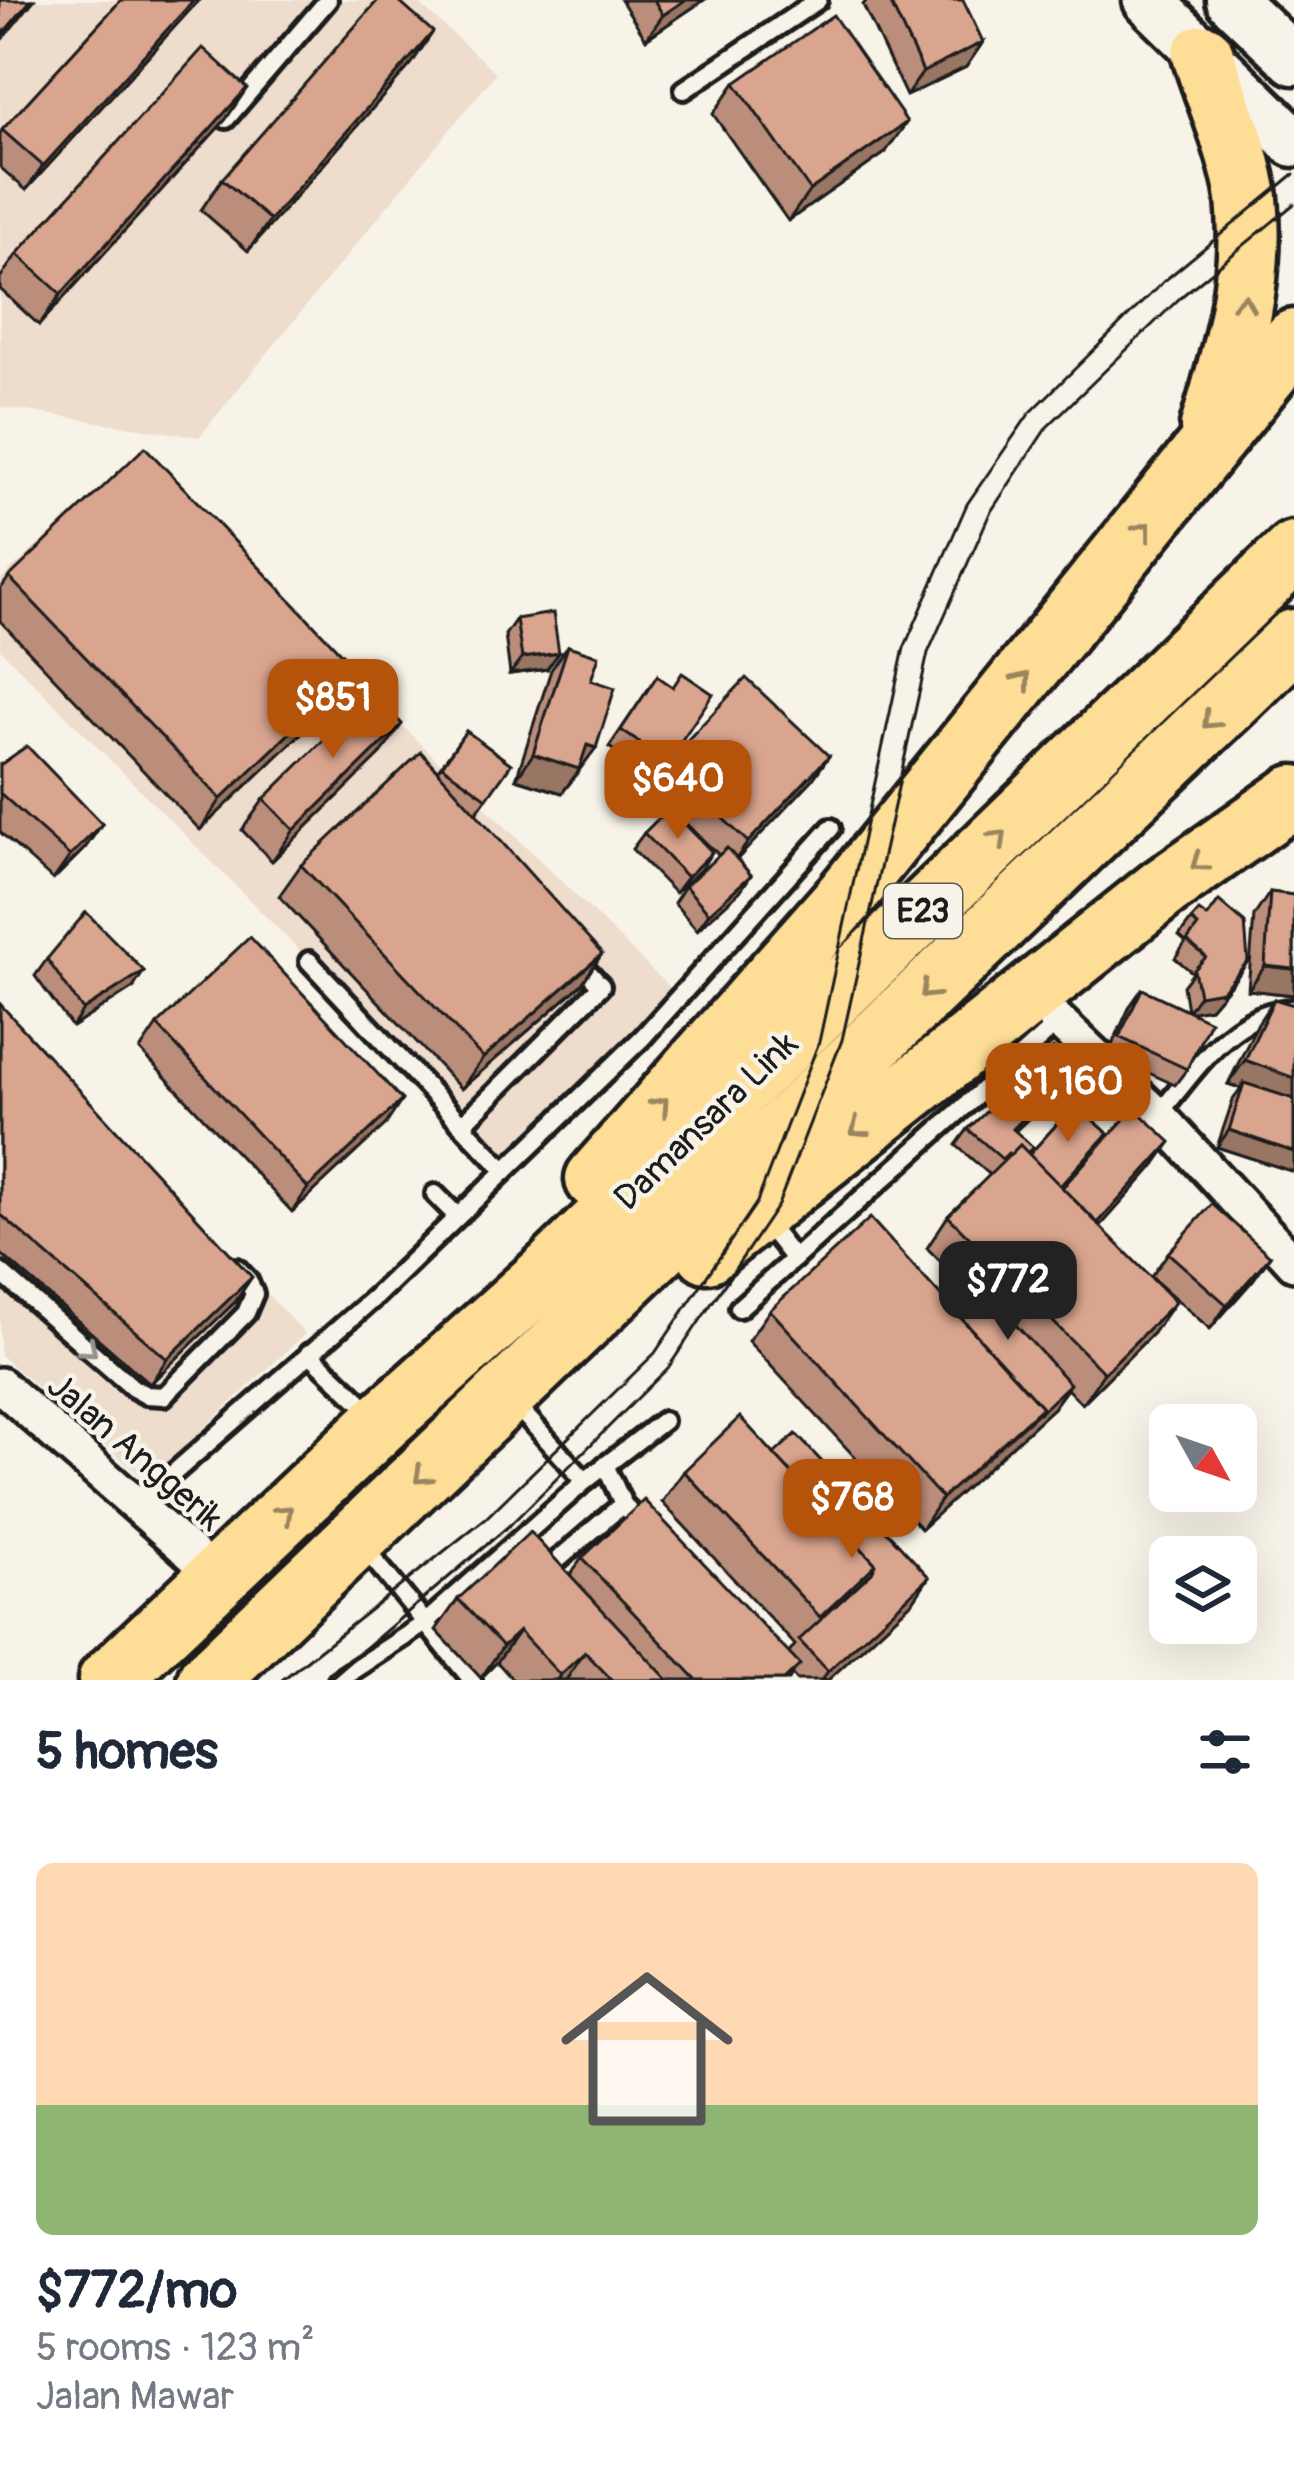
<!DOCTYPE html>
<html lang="en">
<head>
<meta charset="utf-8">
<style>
	body { margin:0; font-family:Pangolin,sans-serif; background:#f2f2f3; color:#1f2937; height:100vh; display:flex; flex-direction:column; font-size:45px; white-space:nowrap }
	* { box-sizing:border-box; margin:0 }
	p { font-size:39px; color:#747a83 }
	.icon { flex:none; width:66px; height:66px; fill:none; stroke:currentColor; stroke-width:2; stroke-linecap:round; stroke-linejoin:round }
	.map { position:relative; height:1680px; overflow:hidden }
	.details { display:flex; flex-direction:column; background:#fff; flex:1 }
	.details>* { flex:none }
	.needle { width:78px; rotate:130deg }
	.buttons { position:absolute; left:1149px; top:1404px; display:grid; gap:24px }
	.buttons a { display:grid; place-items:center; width:108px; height:108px; border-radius:18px; background:#fff; box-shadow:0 12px 48px #0002; font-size:60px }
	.price { position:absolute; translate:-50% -102px; padding:0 27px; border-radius:24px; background:#b45309; color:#fff; font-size:39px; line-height:78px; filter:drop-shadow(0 3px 6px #0008) }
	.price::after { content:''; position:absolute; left:50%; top:72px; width:36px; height:27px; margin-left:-18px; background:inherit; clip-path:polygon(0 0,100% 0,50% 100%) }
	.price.selected { background:#222; color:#fff }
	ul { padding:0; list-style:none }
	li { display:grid; align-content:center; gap:24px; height:636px; padding:0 36px }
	li span { display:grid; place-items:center; height:372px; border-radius:18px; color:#555 }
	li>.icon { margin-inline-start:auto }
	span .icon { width:216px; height:216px; fill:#fffc; stroke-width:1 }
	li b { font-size:51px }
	h2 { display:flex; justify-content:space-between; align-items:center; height:144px; padding:0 36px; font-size:51px }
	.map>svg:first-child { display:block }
	.built { fill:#eedccd }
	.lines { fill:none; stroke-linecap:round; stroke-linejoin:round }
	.service-casing { stroke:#1c1c1c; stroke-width:26 }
	.minor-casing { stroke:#1c1c1c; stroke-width:42 }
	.secondary-casing { stroke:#1c1c1c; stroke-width:57 }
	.motorway-casing { stroke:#1c1c1c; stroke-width:69 }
	.service { stroke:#f7f3e8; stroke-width:16 }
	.minor { stroke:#f7f3e8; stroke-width:33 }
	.secondary { stroke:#f7f3e8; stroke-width:48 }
	.motorway { stroke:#fedd96; stroke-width:60 }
	.tram { stroke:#1c1c1c; stroke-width:3 }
	.wall { fill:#bb8e7b; stroke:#1c1c1c; stroke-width:3 }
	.shaded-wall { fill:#997464; stroke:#1c1c1c; stroke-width:3 }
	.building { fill:#daa58f; stroke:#1c1c1c; stroke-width:3 }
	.oneway { stroke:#98865f }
	.oneway2 { stroke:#94928c }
	.labels { text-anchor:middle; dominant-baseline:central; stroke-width:9; stroke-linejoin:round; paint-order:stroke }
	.shield { fill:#f7f3e8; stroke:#5e5c59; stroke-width:3 }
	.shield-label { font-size:33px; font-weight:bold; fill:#1c1c1c }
	.street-label { font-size:36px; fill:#1c1c1c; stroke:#f7f3e8 }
</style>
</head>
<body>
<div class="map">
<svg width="1294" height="1680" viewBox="0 0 1294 1680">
	<rect width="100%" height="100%" fill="#f7f3e8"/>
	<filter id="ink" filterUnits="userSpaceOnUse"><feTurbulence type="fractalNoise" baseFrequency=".00833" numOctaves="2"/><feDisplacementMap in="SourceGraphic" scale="24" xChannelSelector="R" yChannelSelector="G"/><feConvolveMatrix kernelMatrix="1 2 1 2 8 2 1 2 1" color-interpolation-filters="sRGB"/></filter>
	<g filter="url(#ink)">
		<g class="built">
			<polygon points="0,0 415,0 496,73 199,437 0,407"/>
			<polygon points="131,460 672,990 505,1157 0,649 0,580"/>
			<polygon points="0,1010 305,1334 147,1481 0,1355"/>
		</g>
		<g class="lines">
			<g class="service-casing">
				<g id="service">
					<polyline points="684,90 818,0"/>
					<polyline points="226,119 328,0"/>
					<polyline points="309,961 505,1171"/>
					<path d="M 1158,1115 C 1195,1071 1232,1010 1294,1009"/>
					<polyline points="462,1125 601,986 577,960"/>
					<polyline points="435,1194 457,1216"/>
					<polyline points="765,1222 794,1259"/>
					<polyline points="0,1272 133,1388 146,1395 164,1396 246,1313 254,1294 248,1280 237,1268"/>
					<polyline points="739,1308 1060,1021"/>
					<polyline points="309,1353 374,1415"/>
					<polyline points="513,1402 585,1481"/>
					<polyline points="605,1465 623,1504 642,1526"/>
					<polyline points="136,1506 375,1297 643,1037 831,828"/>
					<polyline points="363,1546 472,1680"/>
					<polyline points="547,1576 546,1570 623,1504"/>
					<polyline points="338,1680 424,1624 585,1481 663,1421"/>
				</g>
			</g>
			<g class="minor-casing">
				<g id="minor">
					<polyline points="1032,996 1158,1115 1294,1263"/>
					<polyline points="0,1385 218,1577"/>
				</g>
			</g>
			<g class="secondary-casing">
				<g id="secondary">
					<polyline points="1148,0 1294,142"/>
					<polyline points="1231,0 1294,60"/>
				</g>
			</g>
			<g class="motorway-casing">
				<g id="motorway">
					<path d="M 1203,55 C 1216,96 1242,157 1247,198 C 1255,278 1234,351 1211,427"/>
					<polyline points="596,1179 846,896 1294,340"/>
					<polyline points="707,1252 1162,889 1294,796"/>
					<polyline points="109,1680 382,1422 553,1269 1294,552"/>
					<polyline points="208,1680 1294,640"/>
				</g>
			</g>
			<use href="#service" class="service"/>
			<use href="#minor" class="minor"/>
			<use href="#secondary" class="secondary"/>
			<use href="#motorway" class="motorway"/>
			<g class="tram">
				<polyline points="282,1680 486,1518 655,1353 757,1202 819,1042 904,648 967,504 1029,414 1163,282 1294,174"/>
				<polyline points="328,1680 511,1524 668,1368 778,1205 842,1040 928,653 990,513 1047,427 1182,296 1294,204"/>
			</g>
		</g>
		<g class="wall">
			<polygon points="121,0 199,0 26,190 0,167 0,133"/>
			<polygon points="621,0 704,0 646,39"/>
			<polygon points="867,0 963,0 983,42 966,67 906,96 863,5"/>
			<polygon points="412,63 248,251 201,210 222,179"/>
			<polygon points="735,83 885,153 788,221 713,114"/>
			<polygon points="226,119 39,325 0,289 0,278 17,254"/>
			<polygon points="9,577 356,669 335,701 200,830 0,621 0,590"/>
			<polygon points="516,619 547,669 510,674 505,635"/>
			<polygon points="568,646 591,680 579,772 562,793 516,779 551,670"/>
			<polygon points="657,676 672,757 829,756 812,780 737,859 751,875 740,891 697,930 674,903 685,886 719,855 648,788 655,778 609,747"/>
			<polygon points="466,731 511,764 476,813 581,985 461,1089 279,896 301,865 438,770"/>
			<polygon points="380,755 272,861 242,830 264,799"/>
			<polygon points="0,765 102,824 85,848 53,880 0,832"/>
			<polygon points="644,833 701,869 675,893 632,849"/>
			<polygon points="1270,892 1294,895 1294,995 1248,990 1254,916"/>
			<polygon points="1191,920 1248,961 1236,978 1210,1008 1189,1011 1187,1069 1175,1085 1108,1054 1130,1006 1142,989 1187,1010 1183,986 1193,973 1175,958 1186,942 1179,936"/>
			<polygon points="47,959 133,988 72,1027 35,976"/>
			<polygon points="1274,999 1294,1005 1294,1172 1217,1147 1233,1100 1241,1088 1228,1084 1258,1023"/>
			<polygon points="0,1004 235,1302 150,1384 0,1253"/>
			<polygon points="157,1025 386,1124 292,1212 140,1050"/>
			<polygon points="1062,1086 1015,1131 1029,1155 1068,1112 1056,1101 1062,1092 1103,1108 1092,1119 1096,1150 1154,1166 1100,1226 1153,1333 1082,1404 1067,1389 1053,1408 921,1529 748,1341 770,1310 946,1301 964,1285 927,1248 948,1216 990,1175 956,1145 968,1129"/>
			<polygon points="1168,1253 1270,1256 1253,1280 1210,1329 1151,1277"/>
			<polygon points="774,1454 929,1577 913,1601 828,1680 797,1680 792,1675 789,1680 513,1680 497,1662 481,1678 436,1630 458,1599 570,1575 582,1558 789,1653 795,1645 662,1502 684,1471"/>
		</g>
		<g class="shaded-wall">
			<polygon points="31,0 34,0 0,42 0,37"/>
			<polygon points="194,0 199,0 26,190 43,166"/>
			<polygon points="685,0 704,0 646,39 663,15"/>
			<polygon points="433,32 412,63 248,251 270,220"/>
			<polygon points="983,42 966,67 906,96 923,72"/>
			<polygon points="247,88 226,119 39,325 61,294"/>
			<polygon points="907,122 885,153 788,221 810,190"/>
			<polygon points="559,653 547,669 510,674 522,658"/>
			<polygon points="356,669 335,701 200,830 221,799"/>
			<polygon points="402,724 380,755 272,861 294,830"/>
			<polygon points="587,745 596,748 562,793 516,779 533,754"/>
			<polygon points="829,756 812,780 731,866 748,842"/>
			<polygon points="102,824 85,848 53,880 70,856"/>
			<polygon points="712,852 701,869 675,893 687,877"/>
			<polygon points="751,875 740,891 697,930 709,913"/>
			<polygon points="602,954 581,985 461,1089 483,1058"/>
			<polygon points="1248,961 1236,978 1210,1008 1187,1012 1199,995"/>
			<polygon points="1265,966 1294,969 1294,995 1248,990"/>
			<polygon points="144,971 133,988 72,1027 83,1010"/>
			<polygon points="1245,1060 1294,1078 1294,1108 1244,1083 1240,1088 1228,1084"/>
			<polygon points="1073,1069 1062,1086 1001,1145 1013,1129"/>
			<polygon points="402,1100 386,1124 292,1212 308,1188"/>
			<polygon points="1229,1130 1294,1152 1294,1172 1217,1147"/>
			<polygon points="1108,1133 1096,1150 1042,1210 1054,1193"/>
			<polygon points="1171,1142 1154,1166 1081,1248 1098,1223"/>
			<polygon points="1270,1256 1253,1280 1210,1329 1227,1305"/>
			<polygon points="252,1277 235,1302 150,1384 167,1359"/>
			<polygon points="1175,1302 1153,1333 1082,1404 1104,1373"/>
			<polygon points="1070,1384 1053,1408 921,1529 942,1498"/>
			<polygon points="929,1577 913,1601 828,1680 822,1680 828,1671"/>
			<polygon points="519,1631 497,1662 481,1678 503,1646"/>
			<polygon points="585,1652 566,1680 557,1680 560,1675"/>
		</g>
		<g class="building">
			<polygon points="0,0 31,0 0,37"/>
			<polygon points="121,0 194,0 43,166 2,130"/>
			<polygon points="378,0 397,0 433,32 270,220 222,179"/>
			<polygon points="654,0 685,0 663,15"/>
			<polygon points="889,0 963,0 983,42 923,72"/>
			<polygon points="833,15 907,122 810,190 735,83"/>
			<polygon points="203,48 247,88 61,294 17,254"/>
			<polygon points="145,447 356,669 221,799 9,577"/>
			<polygon points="553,613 559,653 522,658 516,619"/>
			<polygon points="568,646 599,656 591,680 615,688 596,748 587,745 579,769 533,754"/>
			<polygon points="682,673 713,694 667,762 621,730 657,676 673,687"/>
			<polygon points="746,678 829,756 748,842 665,764"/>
			<polygon points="371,693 402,724 294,830 264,799"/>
			<polygon points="466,731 511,764 487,798 442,766"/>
			<polygon points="27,746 102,824 70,856 0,793 0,765"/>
			<polygon points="421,752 602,954 483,1058 301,865"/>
			<polygon points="669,808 712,852 687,877 644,833"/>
			<polygon points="727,848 751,875 709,913 685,886"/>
			<polygon points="1270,892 1294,895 1294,969 1265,966"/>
			<polygon points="1219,901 1245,923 1248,961 1222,991 1199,995 1194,970 1206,957 1187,941 1198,926 1191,920 1199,911 1207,917"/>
			<polygon points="86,912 144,971 83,1010 47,959"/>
			<polygon points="250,937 402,1100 308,1188 157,1025"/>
			<polygon points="1142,989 1210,1021 1187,1069 1119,1037"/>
			<polygon points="1274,999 1294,1005 1294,1078 1245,1060"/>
			<polygon points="0,1004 252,1277 167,1359 0,1214"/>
			<polygon points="1053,1048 1073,1069 1013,1129 1033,1147 1027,1153 1020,1145 1010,1155 1008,1153 1002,1159 968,1129"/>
			<polygon points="1081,1073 1109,1099 1091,1118 1062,1092"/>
			<polygon points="1244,1083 1294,1099 1294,1152 1229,1130"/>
			<polygon points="1075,1104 1108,1133 1060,1186 1029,1155"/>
			<polygon points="1134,1108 1171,1142 1098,1223 1062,1188"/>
			<polygon points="1020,1145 1175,1302 1104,1373 948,1216"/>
			<polygon points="1212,1204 1270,1256 1227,1305 1168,1253"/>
			<polygon points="870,1218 1042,1407 942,1498 770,1310"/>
			<polygon points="972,1277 1070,1384 1038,1414 1042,1407 946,1301"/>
			<polygon points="740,1417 876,1564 820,1617 684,1471"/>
			<polygon points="796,1434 929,1577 828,1671 799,1640 872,1572 876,1564 774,1454"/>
			<polygon points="644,1500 800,1665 784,1680 697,1680 582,1558"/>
			<polygon points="530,1532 668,1680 612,1680 585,1652 560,1675 519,1631 503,1646 458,1599"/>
		</g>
		<defs><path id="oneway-chevron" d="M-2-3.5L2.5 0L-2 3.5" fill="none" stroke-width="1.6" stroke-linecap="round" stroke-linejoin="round" transform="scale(3)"/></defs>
		<g class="oneway">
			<use href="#oneway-chevron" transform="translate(1244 303) rotate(-82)"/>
			<use href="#oneway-chevron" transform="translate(1144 530) rotate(-52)"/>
			<use href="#oneway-chevron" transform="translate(1023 680) rotate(-51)"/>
			<use href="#oneway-chevron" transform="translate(1210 721) rotate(136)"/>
			<use href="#oneway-chevron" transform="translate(999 838) rotate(-44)"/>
			<use href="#oneway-chevron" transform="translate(1199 863) rotate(145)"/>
			<use href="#oneway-chevron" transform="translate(928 991) rotate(136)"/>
			<use href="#oneway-chevron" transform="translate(661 1105) rotate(-48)"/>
			<use href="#oneway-chevron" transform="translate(858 1129) rotate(142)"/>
			<use href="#oneway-chevron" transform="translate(422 1476) rotate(137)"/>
			<use href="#oneway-chevron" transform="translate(285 1513) rotate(-43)"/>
		</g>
		<use class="oneway2" href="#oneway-chevron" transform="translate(89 1349) rotate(41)"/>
	</g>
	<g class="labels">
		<rect class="shield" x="884" y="884" width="78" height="54" rx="9"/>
		<g class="shield-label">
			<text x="923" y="911">E23</text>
		</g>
		<g class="street-label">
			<text transform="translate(706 1121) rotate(-44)">Damansara Link</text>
			<text transform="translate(135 1452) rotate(41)">Jalan Anggerik</text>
		</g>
	</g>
</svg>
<div class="buttons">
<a><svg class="needle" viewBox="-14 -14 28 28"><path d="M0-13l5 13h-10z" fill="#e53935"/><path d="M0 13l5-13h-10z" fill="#747a83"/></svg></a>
<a><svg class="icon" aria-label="layers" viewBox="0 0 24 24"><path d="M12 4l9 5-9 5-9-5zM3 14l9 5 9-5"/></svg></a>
</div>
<b class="price" style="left:333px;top:761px">$851</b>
<b class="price" style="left:678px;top:842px">$640</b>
<b class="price" style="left:1068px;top:1145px">$1,160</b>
<b class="price selected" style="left:1008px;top:1343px">$772</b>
<b class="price" style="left:852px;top:1561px">$768</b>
</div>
<section class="details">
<h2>5 homes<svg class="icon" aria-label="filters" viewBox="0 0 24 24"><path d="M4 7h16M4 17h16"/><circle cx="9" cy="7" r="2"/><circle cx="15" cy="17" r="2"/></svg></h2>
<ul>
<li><span style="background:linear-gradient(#ffd9b3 65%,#8fb573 0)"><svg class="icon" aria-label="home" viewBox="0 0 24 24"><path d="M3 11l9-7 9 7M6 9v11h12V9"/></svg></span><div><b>$772/mo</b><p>5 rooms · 123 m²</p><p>Jalan Mawar</p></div></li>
</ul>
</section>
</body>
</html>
